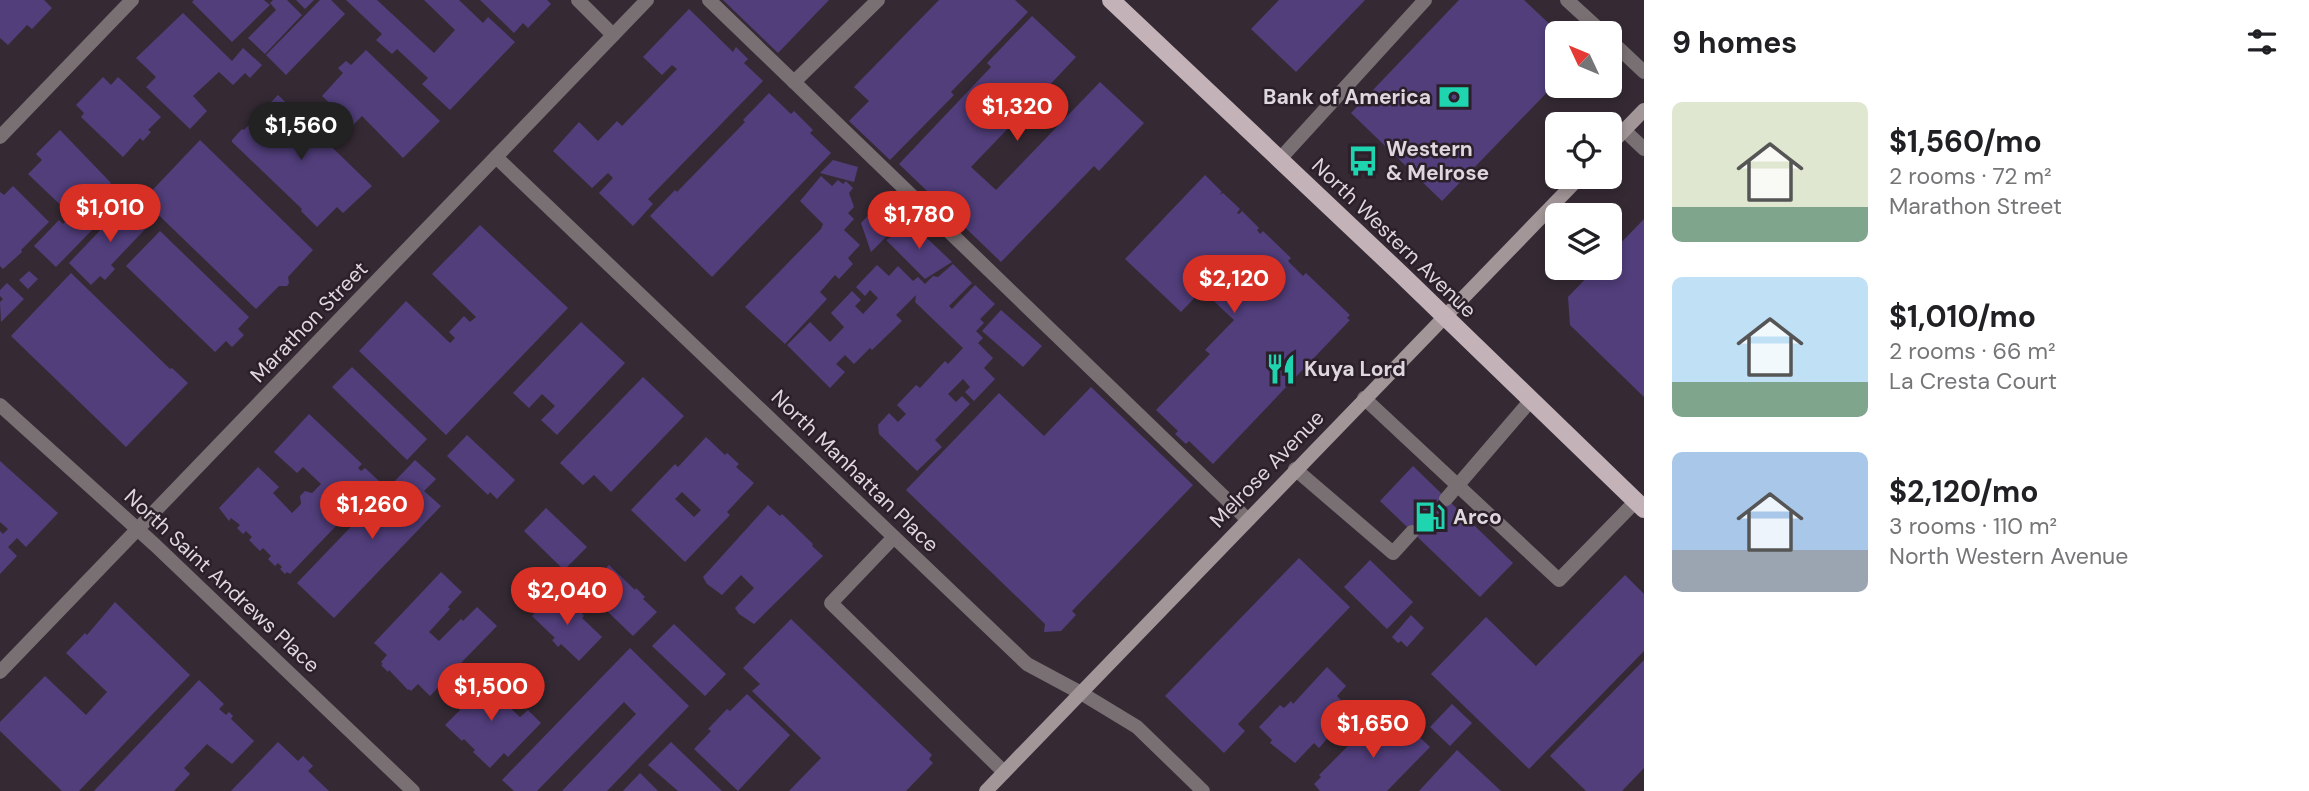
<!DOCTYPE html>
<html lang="en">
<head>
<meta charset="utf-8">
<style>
	body { margin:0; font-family:"DM Sans",sans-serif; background:#f6f6f6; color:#202124; height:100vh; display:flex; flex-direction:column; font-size:26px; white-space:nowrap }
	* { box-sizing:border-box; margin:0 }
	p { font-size:23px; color:#757577 }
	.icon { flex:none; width:38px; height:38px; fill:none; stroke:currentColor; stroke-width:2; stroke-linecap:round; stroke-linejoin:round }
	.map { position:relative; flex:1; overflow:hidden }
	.drawer { display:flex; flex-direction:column; background:#fff; width:665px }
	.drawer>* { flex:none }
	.needle { width:46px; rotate:314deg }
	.buttons { position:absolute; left:1545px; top:21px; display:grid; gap:14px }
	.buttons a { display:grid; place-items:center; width:77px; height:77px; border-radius:10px; background:#fff; box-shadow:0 4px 10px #0003; font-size:35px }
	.price { position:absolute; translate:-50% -60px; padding:0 16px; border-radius:24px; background:#d93025; color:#fff; font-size:23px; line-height:46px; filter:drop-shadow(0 2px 4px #0008) }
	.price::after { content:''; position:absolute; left:50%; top:42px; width:21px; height:16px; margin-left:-10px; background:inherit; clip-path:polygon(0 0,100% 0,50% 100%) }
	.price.current { background:#222; color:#fff }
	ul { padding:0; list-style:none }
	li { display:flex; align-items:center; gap:21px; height:175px; padding:0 28px }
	li span { display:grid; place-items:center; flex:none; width:196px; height:140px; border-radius:10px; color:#555 }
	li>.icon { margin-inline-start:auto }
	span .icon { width:84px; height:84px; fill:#fffc; stroke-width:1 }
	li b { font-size:30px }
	h2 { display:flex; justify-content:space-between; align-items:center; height:84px; padding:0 28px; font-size:30px }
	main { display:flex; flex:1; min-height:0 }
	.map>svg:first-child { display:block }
	.building { fill:#513e7b; fill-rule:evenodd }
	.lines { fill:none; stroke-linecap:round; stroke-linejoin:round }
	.lane { stroke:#797073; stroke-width:14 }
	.street { stroke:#797073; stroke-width:14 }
	.secondary { stroke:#a39699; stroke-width:14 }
	.primary { stroke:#c3b2b7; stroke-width:18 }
	.labels { text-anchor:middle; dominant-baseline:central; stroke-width:5; stroke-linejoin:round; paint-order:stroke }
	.poi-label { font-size:21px; font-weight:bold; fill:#ded7dd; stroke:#2b202a; text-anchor:start }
	.street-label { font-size:21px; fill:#ded7dd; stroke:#2b202a }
</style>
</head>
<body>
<main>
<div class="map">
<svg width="1644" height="791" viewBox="0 0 1644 791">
	<rect width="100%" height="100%" fill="#352a34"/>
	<g class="building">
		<polygon points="0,0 44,0 52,8 32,29 27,25 8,45 0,38"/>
		<polygon points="194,0 264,0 270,5 232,42 192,2"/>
		<polygon points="273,0 287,0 302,15 265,54 248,38 276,10 270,3"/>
		<polygon points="296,0 314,0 305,9"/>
		<polygon points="320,0 331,0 345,14 286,75 266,55"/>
		<polygon points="346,0 377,0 434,53 455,30 424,0 459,0 483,23 488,17 515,42 450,110 422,84 428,78 397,49 392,54 376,40 382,34"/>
		<polygon points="480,0 547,0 551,4 528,28 523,23 514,33"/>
		<polygon points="723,0 829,0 778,53"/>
		<polygon points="939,0 1015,0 1028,12 951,92 954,95 890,160 849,121 869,101 854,87"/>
		<polygon points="1279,0 1365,0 1296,72 1251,29"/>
		<polygon points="1459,0 1524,0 1558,32 1558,81 1442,201 1351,113"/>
		<polygon points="689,9 733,52 736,47 748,59 744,63 763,81 648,199 653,204 633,226 599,193 613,178 608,173 592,188 553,151 579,122 598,141 617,121 622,126 677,69 672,65 662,75 643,57"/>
		<polygon points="183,13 232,61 243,48 262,65 250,78 245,73 233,85 219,72 193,96 207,111 190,129 146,87 156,77 136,58"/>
		<polygon points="1032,16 1076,57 1045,90 1049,94 1024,120 1020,116 971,167 996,190 1100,82 1144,123 1099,171 1094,166 1001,262 899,164 991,67 987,63"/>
		<polygon points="366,50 440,121 403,158 362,116 353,125 322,96 343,73 338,68 346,61 351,65"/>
		<polygon points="103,77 111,85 118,77 161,117 148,130 151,132 143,141 140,138 123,157 81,117 84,113 76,105"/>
		<polygon points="769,93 791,114 794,111 813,130 810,133 831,153 712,277 650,216 675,190 677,192 745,122 743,120"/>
		<polygon points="278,95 372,186 343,213 337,207 317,227 301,211 302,209 232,142 232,140 242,129 244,130"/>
		<polygon points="60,130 111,183 80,215 94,228 56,267 34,246 59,220 63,224 71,215 28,174 42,160 36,154"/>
		<polygon points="200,140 313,250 288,277 289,283 287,286 279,286 256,309 143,200"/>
		<polygon points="833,160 858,167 854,182 820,173"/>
		<polygon points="1205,175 1222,192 1219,195 1223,193 1240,209 1237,213 1239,214 1242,211 1259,228 1257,230 1260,234 1263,231 1291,258 1288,261 1303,276 1306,273 1350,315 1347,318 1350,320 1213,464 1189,441 1186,444 1175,434 1178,431 1156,410 1210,354 1205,350 1234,320 1202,290 1181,312 1125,259"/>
		<polygon points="821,176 832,186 838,180 843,184 846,181 853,188 849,193 854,207 848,213 854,219 844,230 860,245 848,258 853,264 839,279 835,275 820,292 827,299 785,344 745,307 821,229 823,224 800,201"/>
		<polygon points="13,186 49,222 21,250 22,252 3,269 0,266 0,192 4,195"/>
		<polygon points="889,194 901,222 871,252 861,223"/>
		<polygon points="128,201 151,223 111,265 115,269 105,280 100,276 91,285 69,263"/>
		<polygon points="1644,219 1644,397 1570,325 1568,297 1596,268 1610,268 1610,254"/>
		<polygon points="912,224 952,262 925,279 886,240"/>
		<polygon points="480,225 568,308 446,435 359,351 406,301 450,343 455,338 449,332 464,316 470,322 476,317 432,274"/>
		<polygon points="160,231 249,317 238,329 244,335 232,347 226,341 215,352 126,266"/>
		<polygon points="953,264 972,283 949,306 952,309 975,285 995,304 980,319 984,323 976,331 983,338 978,343 993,358 984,368 995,379 974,401 965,392 970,387 963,379 948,394 956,402 962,396 970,404 935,440 942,447 917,471 879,434 878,425 889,413 898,422 906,414 897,405 916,385 920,388 945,361 948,364 963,348 915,302 916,295 896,315 902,321 872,350 870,348 854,364 845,355 836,364 845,372 830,388 787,345 810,322 830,342 844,327 831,313 852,291 861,300 855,306 863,314 878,298 870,290 865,296 856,287 877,265 889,276 898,266 913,281 918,277 925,284 933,276 938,277"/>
		<polygon points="29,271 38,279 28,289 19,280"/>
		<polygon points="71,273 170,369 172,368 188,383 126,447 11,336"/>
		<polygon points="7,283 24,299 1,322 0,302 3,299 0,296 0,290"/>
		<polygon points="1001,310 1042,346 1023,367 982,331"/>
		<polygon points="581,322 625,363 557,435 541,420 555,406 542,394 529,408 513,393"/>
		<polygon points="352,367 427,439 407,460 332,387"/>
		<polygon points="643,377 684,416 611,492 594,475 583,485 560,463"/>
		<polygon points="1091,387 1193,485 1072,611 1076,615 1061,631 1044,632 1045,624 906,490 999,393 1044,436"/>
		<polygon points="309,414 362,464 358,468 361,471 365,468 379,481 290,574 287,572 285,574 280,569 282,567 278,563 275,566 268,559 271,556 263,548 260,551 249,540 252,537 246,531 243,534 237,528 240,525 231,518 229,521 219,508 258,467 279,487 273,493 292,513 301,504 300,496 305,491 312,493 321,484 303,467 297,473 274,452"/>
		<polygon points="467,435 515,480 497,499 490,492 488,495 447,456"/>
		<path d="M 706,437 L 725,455 L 727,453 L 739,464 L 736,467 L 754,483 L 727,512 L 730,515 L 685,562 L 631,510 L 675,464 L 678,467 ZM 682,492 L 701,510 L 694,517 L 675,499 Z"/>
		<polygon points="415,460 436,479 424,491 441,506 334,618 297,583"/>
		<polygon points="0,461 58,513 26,547 17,538 8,547 17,556 0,574 0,531 3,534 8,529 0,522"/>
		<polygon points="1413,466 1513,563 1480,597 1380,501"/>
		<polygon points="768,505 780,516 782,514 813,544 812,546 823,556 754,624 739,614 735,608 754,588 741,575 722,595 707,584 703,577"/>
		<polygon points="546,508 587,547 564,570 524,531"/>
		<polygon points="1299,558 1350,607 1238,724 1245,731 1224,753 1165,696"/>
		<polygon points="1370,560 1413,602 1387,629 1344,587"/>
		<polygon points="609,565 635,590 636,588 645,597 643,599 657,612 633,636 585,590"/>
		<polygon points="441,572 462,592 448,607 450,609 429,632 439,641 461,619 463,621 477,607 497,626 459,665 463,668 452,679 449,676 430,696 418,684 411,691 409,689 408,690 389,670 388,672 381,665 383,664 381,662 387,655 374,643"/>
		<polygon points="1625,575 1644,594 1644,651 1529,769 1431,674 1486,617 1536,666"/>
		<polygon points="555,592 578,614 580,611 584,616 582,618 602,637 579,661 561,644 558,647 552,640 555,638 532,616"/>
		<polygon points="115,602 190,675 79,791 62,791 0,731 0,722 45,676 86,715 107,692 66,653 85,633 87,635"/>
		<polygon points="1411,615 1424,628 1407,647 1401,641 1398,643 1392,637"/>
		<polygon points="791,619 932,755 929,759 933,763 906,791 789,791 821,758 752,691 760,684 743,668"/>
		<polygon points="674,624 726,674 705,696 652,646"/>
		<polygon points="630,648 689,706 607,791 562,791 636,714 624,702 537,791 514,791 502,780"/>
		<polygon points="1644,660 1644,768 1622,791 1586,791 1550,756"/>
		<polygon points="1327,667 1346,686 1337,696 1351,711 1319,748 1314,743 1295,763 1270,743 1272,740 1259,727 1280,705 1284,708 1291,701 1293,704"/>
		<polygon points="489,672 502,685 494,693 520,717 528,710 541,723 508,757 504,753 490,768 473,752 475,750 464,739 462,741 445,725 460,710 456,706"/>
		<polygon points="199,680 224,704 219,709 226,715 229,712 233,716 231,719 254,741 232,764 207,744 184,768 190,774 174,791 94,791"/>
		<polygon points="747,694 790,735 738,791 694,749 711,731 708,729 727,709 730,711"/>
		<polygon points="1452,704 1472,723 1450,746 1430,727"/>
		<polygon points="1379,715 1404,739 1413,731 1430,747 1387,791 1320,791 1314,784 1321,777 1319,775"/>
		<polygon points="278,742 298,761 303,756 313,766 308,771 329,791 231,791"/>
		<polygon points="671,742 722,791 678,791 648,765"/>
		<polygon points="1457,750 1501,791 1419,791"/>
		<polygon points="640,773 658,791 623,791"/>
	</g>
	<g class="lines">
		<g class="lane">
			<polyline points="578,0 613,35"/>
			<polyline points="709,0 1248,520"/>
			<polyline points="1567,0 1603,33"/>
			<polyline points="1610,40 1644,72"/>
			<polyline points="794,82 878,0"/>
			<polyline points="1624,130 1644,149"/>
			<polyline points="1279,160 1425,0"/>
			<polyline points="1364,398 1559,580 1636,501"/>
			<polyline points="1295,469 1393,553 1412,532"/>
			<polyline points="1446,499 1531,400"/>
			<polyline points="894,537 831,603 1004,772"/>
		</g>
		<g class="street">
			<polyline points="0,137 132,0"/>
			<polyline points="496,157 1027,664 1081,693 1137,727 1203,791"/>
			<polyline points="0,405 155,545 413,791"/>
			<polyline points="0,672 647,0"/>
		</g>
		<g class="secondary">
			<polyline points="1610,145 1644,110"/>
			<polyline points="986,791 1580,177"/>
		</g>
		<polyline class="primary" points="1111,0 1403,276 1644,509"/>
	</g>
	<defs>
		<g id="bank-bare" transform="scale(2.415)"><path d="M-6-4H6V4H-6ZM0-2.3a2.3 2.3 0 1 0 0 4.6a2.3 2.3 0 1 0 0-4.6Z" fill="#1ed5b0" stroke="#2b202a" stroke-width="2.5" paint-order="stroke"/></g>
		<g id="bus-bare" transform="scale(2.415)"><path d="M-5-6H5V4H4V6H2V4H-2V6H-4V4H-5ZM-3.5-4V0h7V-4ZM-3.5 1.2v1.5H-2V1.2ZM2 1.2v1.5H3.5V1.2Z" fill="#1ed5b0" stroke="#2b202a" stroke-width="2.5" paint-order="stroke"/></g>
		<g id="restaurant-bare" transform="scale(2.415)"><path d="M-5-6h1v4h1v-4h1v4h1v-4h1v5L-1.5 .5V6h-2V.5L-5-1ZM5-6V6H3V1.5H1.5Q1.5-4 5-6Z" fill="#1ed5b0" stroke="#2b202a" stroke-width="2.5" paint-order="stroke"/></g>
		<g id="fuel-bare" transform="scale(2.415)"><path d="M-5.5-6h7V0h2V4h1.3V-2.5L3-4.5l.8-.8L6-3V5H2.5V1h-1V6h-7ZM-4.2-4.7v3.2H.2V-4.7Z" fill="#1ed5b0" stroke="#2b202a" stroke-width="2.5" paint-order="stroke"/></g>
	</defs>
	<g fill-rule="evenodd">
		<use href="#bank-bare" x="1454" y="97"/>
		<use href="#bus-bare" x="1363" y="161"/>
		<use href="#restaurant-bare" x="1281" y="369"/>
		<use href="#fuel-bare" x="1430" y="517"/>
	</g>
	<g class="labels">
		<g class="poi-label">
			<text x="1431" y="97" text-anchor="end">Bank of America</text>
			<text x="1386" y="149">Western<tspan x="1386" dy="24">&amp; Melrose</tspan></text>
			<text x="1304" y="369">Kuya Lord</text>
			<text x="1453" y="517">Arco</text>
		</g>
		<g class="street-label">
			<text transform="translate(1394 238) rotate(44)">North Western Avenue</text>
			<text transform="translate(309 322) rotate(-46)">Marathon Street</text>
			<text transform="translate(1267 469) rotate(-46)">Melrose Avenue</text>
			<text transform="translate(855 471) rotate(44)">North Manhattan Place</text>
			<text transform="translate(222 581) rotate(43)">North Saint Andrews Place</text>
		</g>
	</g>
</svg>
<div class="buttons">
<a><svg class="needle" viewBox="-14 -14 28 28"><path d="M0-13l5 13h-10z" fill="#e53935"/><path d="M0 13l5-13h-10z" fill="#757577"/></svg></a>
<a><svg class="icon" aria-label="locate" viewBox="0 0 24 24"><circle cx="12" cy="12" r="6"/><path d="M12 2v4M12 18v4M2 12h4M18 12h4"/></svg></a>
<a><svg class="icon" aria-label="layers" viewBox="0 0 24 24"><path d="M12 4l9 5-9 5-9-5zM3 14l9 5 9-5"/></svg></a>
</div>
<b class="price" style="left:1017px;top:143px">$1,320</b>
<b class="price current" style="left:301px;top:162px">$1,560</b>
<b class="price" style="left:110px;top:244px">$1,010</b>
<b class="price" style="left:919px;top:251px">$1,780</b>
<b class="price" style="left:1234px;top:315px">$2,120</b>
<b class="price" style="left:372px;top:541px">$1,260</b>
<b class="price" style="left:567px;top:627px">$2,040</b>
<b class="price" style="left:491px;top:723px">$1,500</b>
<b class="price" style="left:1373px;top:760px">$1,650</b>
</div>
<section class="drawer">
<h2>9 homes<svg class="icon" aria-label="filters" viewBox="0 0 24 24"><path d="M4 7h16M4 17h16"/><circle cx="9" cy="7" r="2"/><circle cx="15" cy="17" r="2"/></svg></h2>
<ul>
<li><span style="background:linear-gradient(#dfe7d0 75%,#7fa58c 0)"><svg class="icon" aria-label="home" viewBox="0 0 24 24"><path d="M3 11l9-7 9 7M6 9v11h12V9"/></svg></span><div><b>$1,560/mo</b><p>2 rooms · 72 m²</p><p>Marathon Street</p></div></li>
<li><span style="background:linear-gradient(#bfe0f5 75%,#7fa58c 0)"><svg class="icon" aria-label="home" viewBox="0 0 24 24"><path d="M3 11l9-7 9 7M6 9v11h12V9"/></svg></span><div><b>$1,010/mo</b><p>2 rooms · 66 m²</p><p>La Cresta Court</p></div></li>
<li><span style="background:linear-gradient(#a9c7e8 70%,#9aa5b1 0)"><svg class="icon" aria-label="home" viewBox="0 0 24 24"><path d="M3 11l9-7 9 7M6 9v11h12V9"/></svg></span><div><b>$2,120/mo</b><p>3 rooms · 110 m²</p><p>North Western Avenue</p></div></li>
</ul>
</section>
</main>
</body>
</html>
